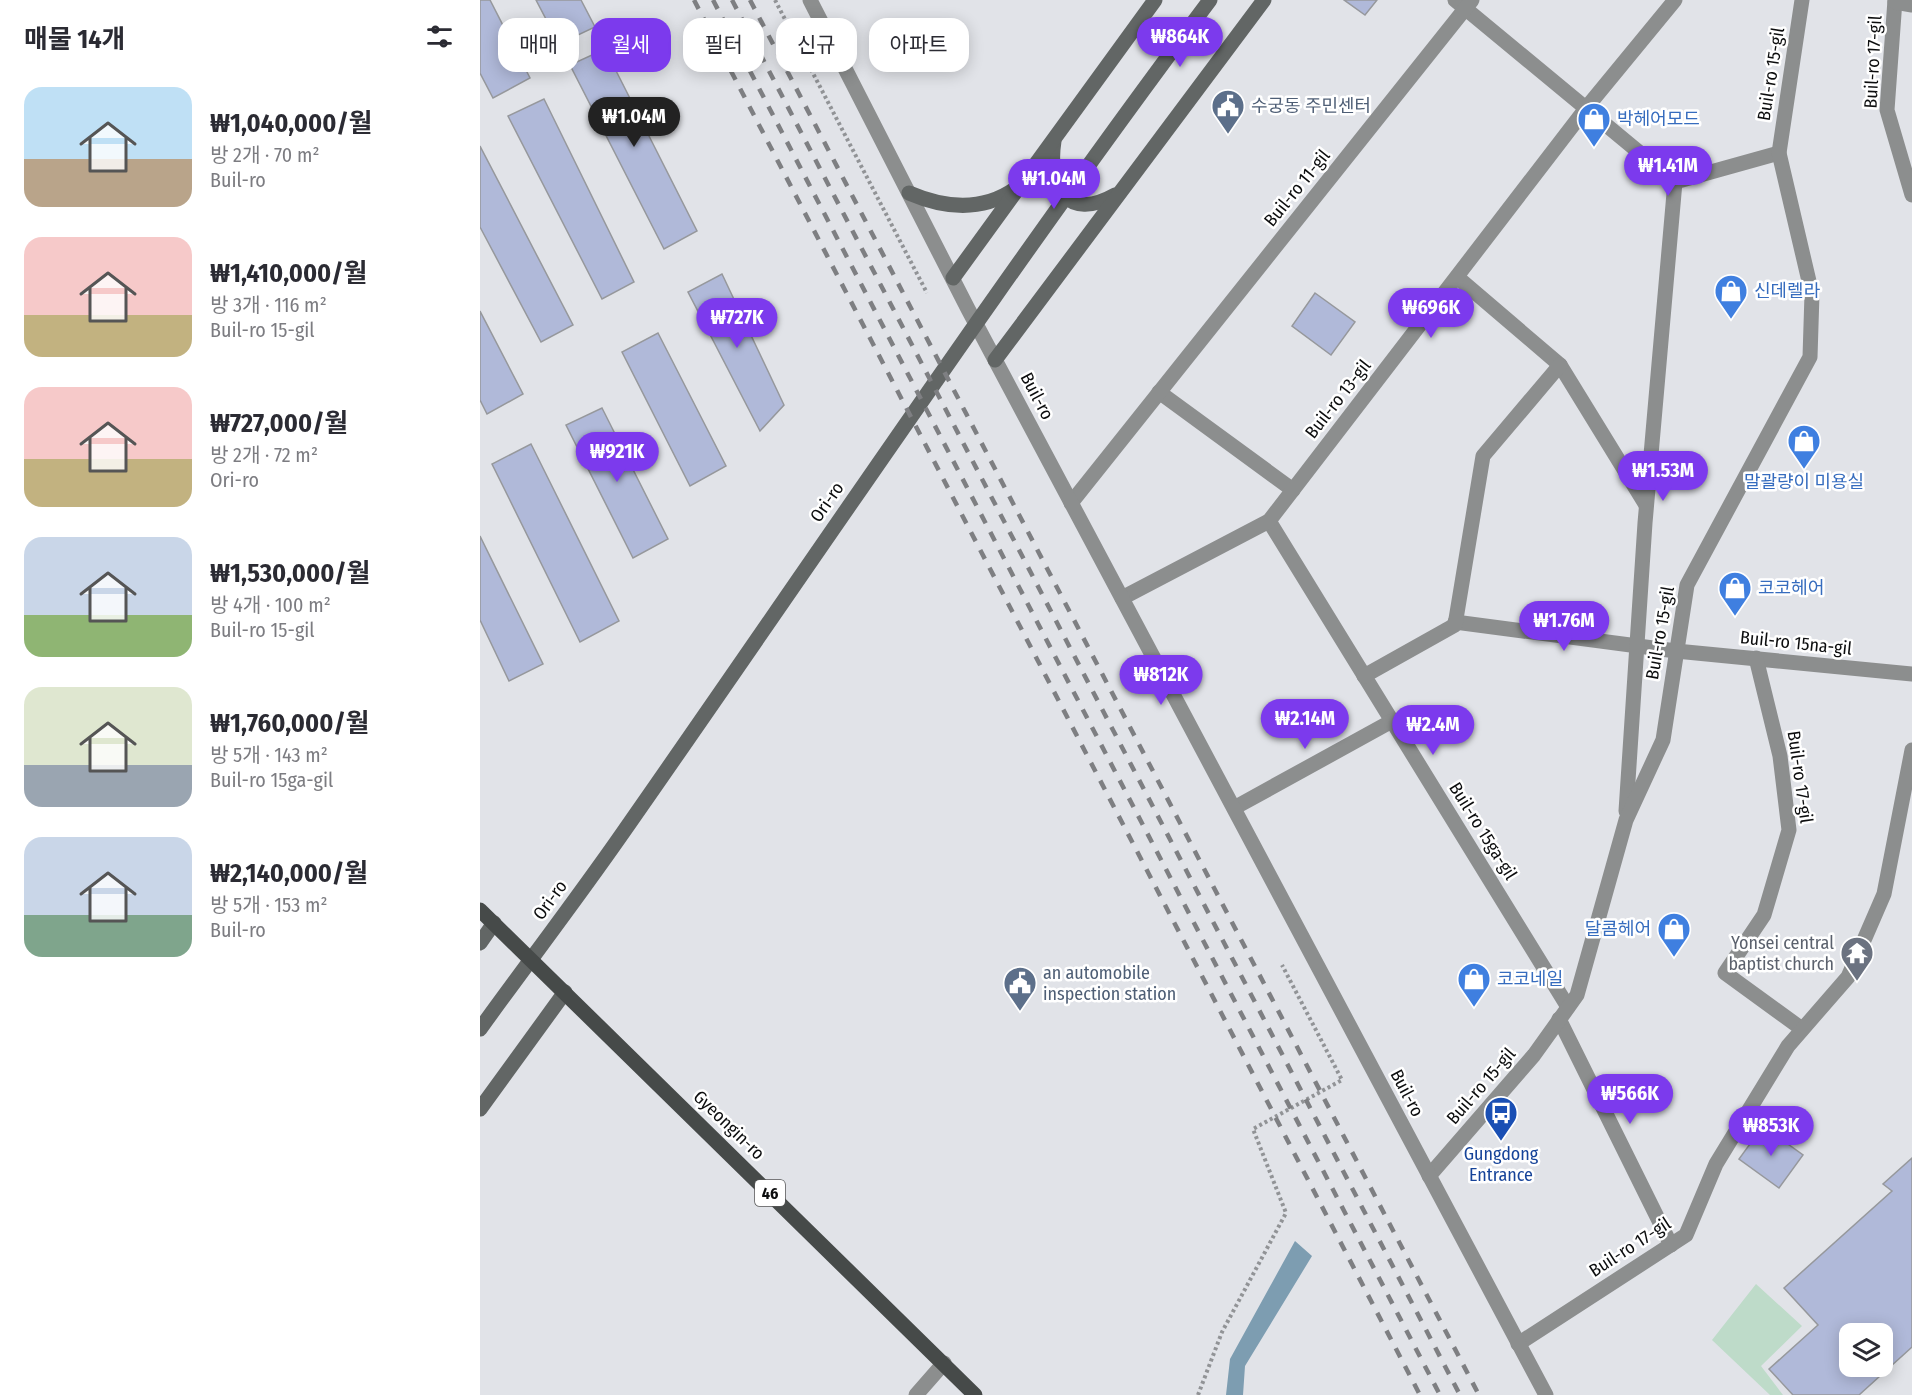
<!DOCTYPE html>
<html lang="ko">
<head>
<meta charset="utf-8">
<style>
	body { margin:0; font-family:"Fira Sans Condensed","Noto Sans KR",sans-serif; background:#f7f7f7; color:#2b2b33; height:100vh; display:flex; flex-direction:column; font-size:22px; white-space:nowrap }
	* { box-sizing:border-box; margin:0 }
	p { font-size:20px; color:#7c7c81 }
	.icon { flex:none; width:33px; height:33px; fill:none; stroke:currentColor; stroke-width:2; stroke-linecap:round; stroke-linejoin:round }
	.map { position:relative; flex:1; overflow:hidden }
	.details { display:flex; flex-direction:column; background:#fff; width:480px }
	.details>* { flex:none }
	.banner { position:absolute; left:18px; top:18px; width:570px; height:54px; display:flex; gap:12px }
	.controls { position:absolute; left:1359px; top:1323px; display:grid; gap:12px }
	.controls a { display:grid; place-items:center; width:54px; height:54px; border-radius:12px; background:#fff; box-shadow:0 3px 15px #0003; font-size:30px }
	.price { position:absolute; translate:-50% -51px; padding:0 14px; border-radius:21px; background:#7c3aed; color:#fff; font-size:20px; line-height:39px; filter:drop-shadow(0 2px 3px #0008) }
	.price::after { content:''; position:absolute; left:50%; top:36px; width:18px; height:14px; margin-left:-9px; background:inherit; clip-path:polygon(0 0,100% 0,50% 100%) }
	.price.selected { background:#222; color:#fff }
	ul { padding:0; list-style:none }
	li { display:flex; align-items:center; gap:18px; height:150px; padding:0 24px }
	li span { display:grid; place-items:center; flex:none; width:168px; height:120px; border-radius:18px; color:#555 }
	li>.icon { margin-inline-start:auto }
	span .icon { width:72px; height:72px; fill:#fffc; stroke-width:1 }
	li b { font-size:26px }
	h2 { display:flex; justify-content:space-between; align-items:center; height:72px; padding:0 24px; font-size:26px }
	.tag { padding:0 21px; border-radius:18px; background:#fff; box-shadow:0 3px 15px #0003; font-size:21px; line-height:54px }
	.tag.selected { background:#7c3aed; color:#fff }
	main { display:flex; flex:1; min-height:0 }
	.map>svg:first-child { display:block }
	.green { fill:#bedbc9 }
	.water { fill:#7d9db1 }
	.building { fill:#b0b9d9; stroke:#96989c; stroke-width:1.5; fill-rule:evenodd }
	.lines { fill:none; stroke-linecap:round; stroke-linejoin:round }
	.path { stroke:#919396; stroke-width:4; stroke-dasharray:3 3; stroke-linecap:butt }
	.service { stroke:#8c8e8e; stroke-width:15 }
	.minor { stroke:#8c8e8e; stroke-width:15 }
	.tertiary { stroke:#8c8e8e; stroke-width:15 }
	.secondary { stroke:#626665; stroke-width:15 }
	.primary { stroke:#464a49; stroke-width:15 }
	.rail { stroke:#7e7f82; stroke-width:4.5; stroke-dasharray:10 10; stroke-linecap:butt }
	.labels { text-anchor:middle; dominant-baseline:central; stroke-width:5; stroke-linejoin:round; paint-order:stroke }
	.shield { fill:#fff; stroke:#555656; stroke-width:1.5 }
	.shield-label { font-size:16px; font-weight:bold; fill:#0c0d0e }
	.street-label { font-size:18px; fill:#0c0d0e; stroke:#fff }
	.service-label { font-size:18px; fill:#4e5e75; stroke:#fff; text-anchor:start }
	.shop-label { font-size:18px; fill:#366cbe; stroke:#fff; text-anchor:start }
	.worship-label { font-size:18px; fill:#5b616d; stroke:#fff; text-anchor:end }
	.transit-label { font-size:18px; fill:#164399; stroke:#fff }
</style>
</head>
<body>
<main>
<section class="details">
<h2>매물 14개<svg class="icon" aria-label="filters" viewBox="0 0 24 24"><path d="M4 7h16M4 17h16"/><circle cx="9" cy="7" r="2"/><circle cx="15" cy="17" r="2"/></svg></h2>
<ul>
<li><span style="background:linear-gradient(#bfe0f5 60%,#b9a48a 0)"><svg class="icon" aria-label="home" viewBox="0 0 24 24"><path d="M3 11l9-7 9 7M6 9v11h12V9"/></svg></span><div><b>₩1,040,000/월</b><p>방 2개 · 70 m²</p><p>Buil-ro</p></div></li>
<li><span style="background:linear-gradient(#f6c9c9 65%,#c2b280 0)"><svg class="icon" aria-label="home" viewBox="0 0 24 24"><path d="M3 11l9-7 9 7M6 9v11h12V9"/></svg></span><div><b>₩1,410,000/월</b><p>방 3개 · 116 m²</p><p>Buil-ro 15-gil</p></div></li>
<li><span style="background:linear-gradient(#f6c9c9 60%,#c2b280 0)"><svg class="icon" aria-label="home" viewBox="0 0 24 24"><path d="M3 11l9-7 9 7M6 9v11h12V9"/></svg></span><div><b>₩727,000/월</b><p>방 2개 · 72 m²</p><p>Ori-ro</p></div></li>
<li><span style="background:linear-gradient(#c9d6e8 65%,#8fb573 0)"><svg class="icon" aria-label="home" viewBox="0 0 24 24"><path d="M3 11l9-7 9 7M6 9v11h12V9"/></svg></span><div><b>₩1,530,000/월</b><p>방 4개 · 100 m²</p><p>Buil-ro 15-gil</p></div></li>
<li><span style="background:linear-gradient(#dfe7d0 65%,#9aa5b1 0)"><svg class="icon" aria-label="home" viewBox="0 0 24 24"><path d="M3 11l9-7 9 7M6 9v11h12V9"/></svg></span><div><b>₩1,760,000/월</b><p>방 5개 · 143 m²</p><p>Buil-ro 15ga-gil</p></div></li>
<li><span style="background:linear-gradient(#c9d6e8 65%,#7fa58c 0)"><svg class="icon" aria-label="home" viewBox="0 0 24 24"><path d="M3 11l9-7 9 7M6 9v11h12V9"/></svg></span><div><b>₩2,140,000/월</b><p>방 5개 · 153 m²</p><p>Buil-ro</p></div></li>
</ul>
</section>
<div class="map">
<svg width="1432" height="1395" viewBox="0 0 1432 1395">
	<rect width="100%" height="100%" fill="#e1e3e8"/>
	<polygon class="green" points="1276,1284 1322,1326 1281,1366 1303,1395 1290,1395 1232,1340"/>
	<polygon class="water" points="815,1241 832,1256 765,1366 763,1395 746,1395 750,1359"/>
	<g class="building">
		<polygon points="0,0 10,0 50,78 13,98 0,73"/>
		<polygon points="56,0 101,0 115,27 79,44"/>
		<polygon points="864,0 897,0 885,15"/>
		<polygon points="125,49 217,231 184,249 90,65"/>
		<polygon points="64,99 154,282 122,299 28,116"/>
		<polygon points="0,146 93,325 61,342 0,227"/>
		<polygon points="242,274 304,405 280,431 208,292"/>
		<polygon points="835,293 875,322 851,355 812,326"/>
		<polygon points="0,311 43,394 7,414 0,400"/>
		<polygon points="178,333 246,466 210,486 142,352"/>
		<polygon points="122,408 188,539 153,558 86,425"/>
		<polygon points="51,444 139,621 100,642 12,464"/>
		<polygon points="0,536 63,664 29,681 0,620"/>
		<polygon points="1283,1126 1323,1155 1299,1188 1259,1159"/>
		<path d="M 1432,1158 L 1432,1347 L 1379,1395 L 1313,1395 L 1289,1369 L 1338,1325 L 1304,1288 L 1412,1191 L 1403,1184 ZM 1370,1334 L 1402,1334 L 1402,1366 L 1370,1366 Z"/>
	</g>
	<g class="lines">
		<g class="path">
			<polyline points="295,0 447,293"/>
			<polyline points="718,1395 742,1332 806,1213 773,1129 862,1080 802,965"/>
		</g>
		<polyline class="service" points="436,1395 464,1363"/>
		<g class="minor">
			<polyline points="975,0 1195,182 1299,153"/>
			<polyline points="1415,0 1407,110 1432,195"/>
			<polyline points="1415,2 1432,5"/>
			<polyline points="977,277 1080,365 1166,505"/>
			<polyline points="679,392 813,490"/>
			<polyline points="591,503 992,0"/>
			<polyline points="789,521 1088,1007"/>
			<polyline points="642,598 789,521 1107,107 1195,0"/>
			<polyline points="975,622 1196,651 1432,674"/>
			<polyline points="1276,658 1300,756 1309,830 1284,915 1245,973 1322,1029"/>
			<polyline points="884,676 975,625 1003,456 1080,365"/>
			<polyline points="754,808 912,721"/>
			<polyline points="1146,811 1165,523 1195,182"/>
			<polyline points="1079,1019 1191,1245"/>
			<polyline points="949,1176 1054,1055 1097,995 1146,820 1183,740 1207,585 1330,357 1332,294 1299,153 1322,0"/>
			<polyline points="1038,1344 1206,1235 1236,1164 1308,1046 1368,977 1404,894 1432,750"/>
		</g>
		<polyline class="tertiary" points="330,0 488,309 1066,1395"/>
		<g class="secondary">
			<path d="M 574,141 C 567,186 587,222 635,195"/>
			<path d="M 429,193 C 464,208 502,212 535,189"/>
			<polyline points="473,278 675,0"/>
			<polyline points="515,360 784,0"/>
			<polyline points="0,943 14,923"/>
			<path d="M 0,1029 C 47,964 96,900 142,834 C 337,555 526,272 730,0"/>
			<polyline points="0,1109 85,992"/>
		</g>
		<polyline class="primary" points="0,910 495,1395"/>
		<g class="rail">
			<polyline points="214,0 940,1395"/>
			<polyline points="233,0 960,1395"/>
			<polyline points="252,0 980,1395"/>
			<polyline points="270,0 999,1395"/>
		</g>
	</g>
	<defs>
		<g id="civic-pin" transform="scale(1.725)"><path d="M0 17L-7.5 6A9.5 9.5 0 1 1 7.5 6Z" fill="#5c6f8a" stroke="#fff"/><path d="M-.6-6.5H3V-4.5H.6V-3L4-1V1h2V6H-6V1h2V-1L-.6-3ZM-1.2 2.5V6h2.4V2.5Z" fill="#fff"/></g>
		<g id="shop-pin" transform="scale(1.725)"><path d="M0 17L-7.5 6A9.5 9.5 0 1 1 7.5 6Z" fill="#3f7fe0" stroke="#fff"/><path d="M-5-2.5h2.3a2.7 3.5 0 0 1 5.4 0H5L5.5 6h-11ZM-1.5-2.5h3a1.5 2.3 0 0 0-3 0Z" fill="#fff"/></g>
		<g id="temple-pin" transform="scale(1.725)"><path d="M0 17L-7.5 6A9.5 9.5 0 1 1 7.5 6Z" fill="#6b7280" stroke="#fff"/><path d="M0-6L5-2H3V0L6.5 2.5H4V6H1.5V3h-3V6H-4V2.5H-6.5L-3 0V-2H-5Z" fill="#fff"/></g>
		<g id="bus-pin" transform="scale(1.725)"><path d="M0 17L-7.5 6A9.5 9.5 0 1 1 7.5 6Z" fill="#1a4fb4" stroke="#fff"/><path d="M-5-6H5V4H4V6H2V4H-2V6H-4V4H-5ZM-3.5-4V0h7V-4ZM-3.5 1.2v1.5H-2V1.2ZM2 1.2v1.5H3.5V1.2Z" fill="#fff"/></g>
	</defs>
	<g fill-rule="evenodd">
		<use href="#civic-pin" x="748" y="106"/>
		<use href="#shop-pin" x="1114" y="119"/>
		<use href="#shop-pin" x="1251" y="291"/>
		<use href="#shop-pin" x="1324" y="441"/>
		<use href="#shop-pin" x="1255" y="588"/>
		<use href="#shop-pin" x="1194" y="929"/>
		<use href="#temple-pin" x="1377" y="953"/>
		<use href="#shop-pin" x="994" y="979"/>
		<use href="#civic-pin" x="540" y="983"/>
		<use href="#bus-pin" x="1021" y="1113"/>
	</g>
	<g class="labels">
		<rect class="shield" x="275" y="1180" width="30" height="26" rx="4.5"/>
		<g class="shield-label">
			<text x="290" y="1193">46</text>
		</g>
		<g class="street-label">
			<text transform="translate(1393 62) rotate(-87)">Buil-ro 17-gil</text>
			<text transform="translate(1291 74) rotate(-81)">Buil-ro 15-gil</text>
			<text transform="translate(817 188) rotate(-51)">Buil-ro 11-gil</text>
			<text transform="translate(557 396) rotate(62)">Buil-ro</text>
			<text transform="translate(858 399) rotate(-52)">Buil-ro 13-gil</text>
			<text transform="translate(347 502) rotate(-55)">Ori-ro</text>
			<text transform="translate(1180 633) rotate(-80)">Buil-ro 15-gil</text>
			<text transform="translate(1316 643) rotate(6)">Buil-ro 15na-gil</text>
			<text transform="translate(1320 777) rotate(82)">Buil-ro 17-gil</text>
			<text transform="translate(1003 831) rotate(58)">Buil-ro 15ga-gil</text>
			<text transform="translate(70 900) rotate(-54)">Ori-ro</text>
			<text transform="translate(1001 1086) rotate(-49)">Buil-ro 15-gil</text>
			<text transform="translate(927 1093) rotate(62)">Buil-ro</text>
			<text transform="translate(249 1125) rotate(44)">Gyeongin-ro</text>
			<text transform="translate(1150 1247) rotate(-33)">Buil-ro 17-gil</text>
		</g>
		<g class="service-label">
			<text x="771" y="106">수궁동 주민센터</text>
			<text x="563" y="973">an automobile<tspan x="563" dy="21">inspection station</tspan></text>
		</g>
		<g class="shop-label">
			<text x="1137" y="119">박헤어모드</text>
			<text x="1274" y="291">신데렐라</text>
			<text x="1324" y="482" text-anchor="middle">말괄량이 미용실</text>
			<text x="1278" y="588">코코헤어</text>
			<text x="1171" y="929" text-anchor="end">달콤헤어</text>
			<text x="1017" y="979">코코네일</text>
		</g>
		<g class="worship-label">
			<text x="1354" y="943">Yonsei central<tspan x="1354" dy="21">baptist church</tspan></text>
		</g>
		<g class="transit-label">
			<text x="1021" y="1154">Gungdong<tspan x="1021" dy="21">Entrance</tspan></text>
		</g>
	</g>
</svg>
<div class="controls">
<a><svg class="icon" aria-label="layers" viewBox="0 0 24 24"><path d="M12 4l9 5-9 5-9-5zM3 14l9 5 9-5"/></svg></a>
</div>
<b class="price" style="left:700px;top:68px">₩864K</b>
<b class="price selected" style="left:154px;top:148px">₩1.04M</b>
<b class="price" style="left:1188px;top:197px">₩1.41M</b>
<b class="price" style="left:574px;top:210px">₩1.04M</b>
<b class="price" style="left:951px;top:339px">₩696K</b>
<b class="price" style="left:257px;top:349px">₩727K</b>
<b class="price" style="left:137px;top:483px">₩921K</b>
<b class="price" style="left:1183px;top:502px">₩1.53M</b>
<b class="price" style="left:1084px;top:652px">₩1.76M</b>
<b class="price" style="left:681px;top:706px">₩812K</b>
<b class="price" style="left:825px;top:750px">₩2.14M</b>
<b class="price" style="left:953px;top:756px">₩2.4M</b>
<b class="price" style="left:1150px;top:1125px">₩566K</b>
<b class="price" style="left:1291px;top:1157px">₩853K</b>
<div class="banner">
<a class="tag">매매</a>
<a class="tag selected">월세</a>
<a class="tag">필터</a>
<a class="tag">신규</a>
<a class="tag">아파트</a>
</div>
</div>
</main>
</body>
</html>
